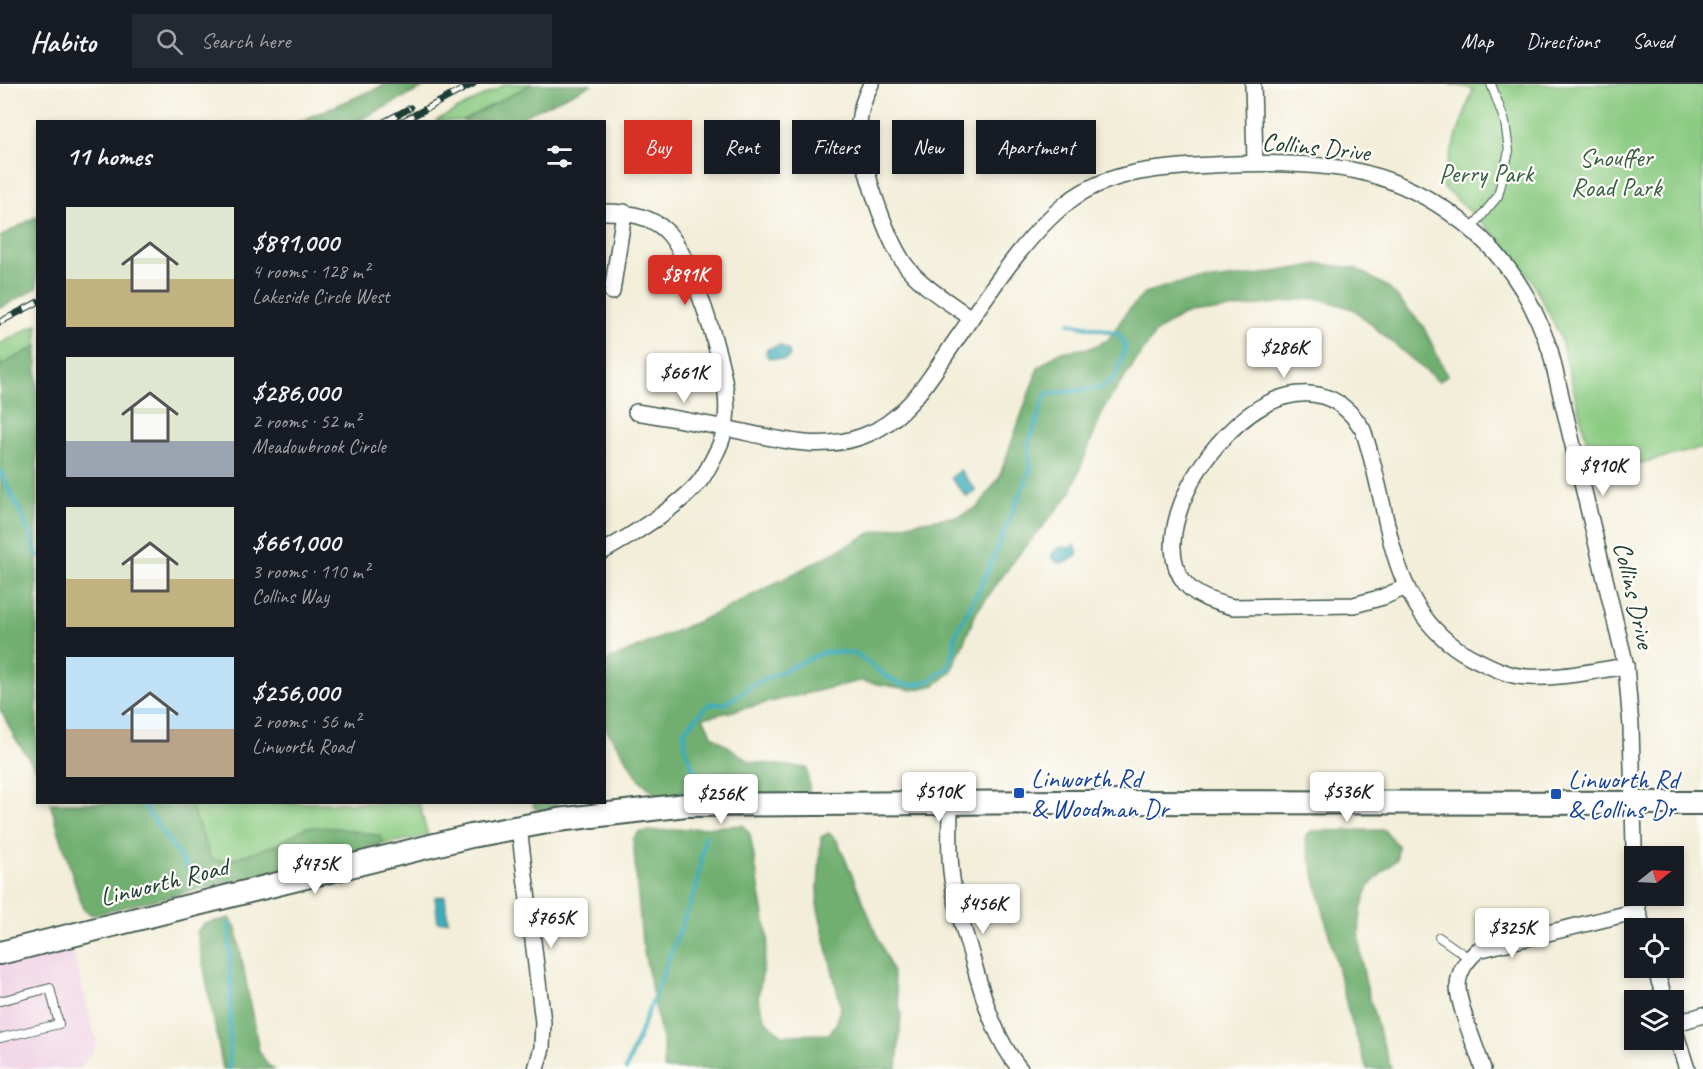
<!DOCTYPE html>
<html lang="en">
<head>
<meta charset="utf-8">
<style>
	body { margin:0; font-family:Caveat,sans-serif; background:#242831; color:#f1f3f6; height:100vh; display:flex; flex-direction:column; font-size:22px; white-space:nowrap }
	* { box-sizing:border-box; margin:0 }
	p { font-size:20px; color:#9ea1a6 }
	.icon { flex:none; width:33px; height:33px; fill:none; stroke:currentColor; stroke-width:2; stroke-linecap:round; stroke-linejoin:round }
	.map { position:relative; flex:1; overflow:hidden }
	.panel { position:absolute; left:36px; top:36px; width:570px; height:684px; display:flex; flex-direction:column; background:#171b24; border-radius:0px; box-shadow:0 3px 9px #0003 }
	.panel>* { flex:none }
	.top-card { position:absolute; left:624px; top:36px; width:570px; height:54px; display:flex; gap:12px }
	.needle { width:39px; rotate:72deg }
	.controls { position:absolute; left:1624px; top:762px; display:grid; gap:12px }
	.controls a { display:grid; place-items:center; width:60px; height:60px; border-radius:0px; background:#171b24; box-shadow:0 3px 9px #0003; font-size:30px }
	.price { position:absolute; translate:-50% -51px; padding:0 14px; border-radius:6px; background:#fff; color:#222; font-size:20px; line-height:39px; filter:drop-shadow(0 2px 3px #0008) }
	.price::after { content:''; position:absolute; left:50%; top:36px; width:18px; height:14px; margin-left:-9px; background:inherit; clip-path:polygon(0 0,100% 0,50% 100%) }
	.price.on { background:#d93025; color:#fff }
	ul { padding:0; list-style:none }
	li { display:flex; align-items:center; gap:18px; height:150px; padding:0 30px }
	li span { display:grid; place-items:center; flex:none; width:168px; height:120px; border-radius:0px; color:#555 }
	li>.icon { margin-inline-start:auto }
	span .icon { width:72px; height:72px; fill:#fffc; stroke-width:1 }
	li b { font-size:26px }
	h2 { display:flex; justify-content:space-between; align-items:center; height:72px; padding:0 30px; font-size:26px }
	.chip { padding:0 21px; border-radius:0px; background:#171b24; box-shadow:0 3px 9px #0003; font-size:21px; line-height:54px }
	.chip.on { background:#d93025; color:#fff }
	header { display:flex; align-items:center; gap:36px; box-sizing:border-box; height:84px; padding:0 30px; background:#171b24; border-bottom:2px solid #363941 }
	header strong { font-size:28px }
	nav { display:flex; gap:33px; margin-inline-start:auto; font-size:21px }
	.search { width:420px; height:54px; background:#242831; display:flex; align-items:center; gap:15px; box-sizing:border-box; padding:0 21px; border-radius:0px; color:#9ea1a6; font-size:22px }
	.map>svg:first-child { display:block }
	.built { fill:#f0d0e4 }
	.green { fill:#8bcb82; stroke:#55845b; stroke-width:1.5 }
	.forest { fill:#70af70; stroke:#487652; stroke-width:1.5 }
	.water { fill:#3eadbc; stroke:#2e7578; stroke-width:1.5 }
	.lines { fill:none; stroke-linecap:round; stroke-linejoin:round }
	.stream { stroke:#3eadbc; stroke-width:4.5 }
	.service-casing { stroke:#3f584d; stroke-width:10 }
	.minor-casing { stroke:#3f584d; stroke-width:18 }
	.secondary-casing { stroke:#3f584d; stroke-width:26 }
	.service { stroke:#fff; stroke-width:8 }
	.minor { stroke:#fff; stroke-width:15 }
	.secondary { stroke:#fff; stroke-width:22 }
	.rail-casing { stroke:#1f3d34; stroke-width:7 }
	.rail { stroke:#fdfcf7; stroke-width:4.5; stroke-dasharray:14; stroke-linecap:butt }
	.transit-dot { fill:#1a4fb4; stroke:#fdfcf7; stroke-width:2 }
	.labels { text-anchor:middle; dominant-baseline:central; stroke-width:4.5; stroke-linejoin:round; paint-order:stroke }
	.street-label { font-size:26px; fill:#1f3d34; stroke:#fdfcf7 }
	.park-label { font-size:26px; fill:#3a6048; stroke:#fdfcf7 }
	.transit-label { font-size:26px; fill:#164399; stroke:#fdfcf7; text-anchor:start }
</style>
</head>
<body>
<header>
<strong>Habito</strong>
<div class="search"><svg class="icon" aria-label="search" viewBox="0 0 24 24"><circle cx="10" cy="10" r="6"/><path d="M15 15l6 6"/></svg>Search here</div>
<nav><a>Map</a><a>Directions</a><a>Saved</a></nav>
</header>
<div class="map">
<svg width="1703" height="985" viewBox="0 0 1703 985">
	<rect width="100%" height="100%" fill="#fdfcf7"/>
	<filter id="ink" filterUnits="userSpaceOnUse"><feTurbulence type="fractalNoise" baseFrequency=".0167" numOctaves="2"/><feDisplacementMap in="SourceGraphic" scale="12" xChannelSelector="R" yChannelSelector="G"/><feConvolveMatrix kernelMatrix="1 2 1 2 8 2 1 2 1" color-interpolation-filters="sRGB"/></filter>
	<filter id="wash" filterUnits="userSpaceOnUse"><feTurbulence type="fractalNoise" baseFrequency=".008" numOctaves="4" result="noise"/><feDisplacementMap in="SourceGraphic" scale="24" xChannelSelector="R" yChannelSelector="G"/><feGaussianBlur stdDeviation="1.35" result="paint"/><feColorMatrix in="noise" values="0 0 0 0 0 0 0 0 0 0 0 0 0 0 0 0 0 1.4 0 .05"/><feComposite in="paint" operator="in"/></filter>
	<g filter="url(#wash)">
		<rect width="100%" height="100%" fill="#f3eed9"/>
		<polygon class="built" points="69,852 97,960 81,985 0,985 0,870"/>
		<g class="green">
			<polygon points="506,0 532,0 462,37 435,37"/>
			<polygon points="1449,0 1703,0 1703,364 1595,390 1560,252 1530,193 1501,156 1440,100 1473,5"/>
			<polygon points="37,240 37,262 0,282 0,260"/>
			<polygon points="190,719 419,719 428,752 384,760 380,752 307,743 276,761 226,777 211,775"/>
		</g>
		<g class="forest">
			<polygon points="387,0 430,0 358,37 300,37"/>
			<polygon points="532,0 592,0 513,37 462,37"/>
			<polygon points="37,132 37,204 0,224 0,153"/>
			<polygon points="1320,180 1355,184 1388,203 1423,242 1447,291 1439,298 1353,225 1316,214 1182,231 1156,248 1105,322 1070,410 1016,474 977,527 951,588 935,601 913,606 860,597 703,634 713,652 751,678 807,684 810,712 669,715 658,713 640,696 605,643 604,578 724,526 871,449 917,438 959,432 978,423 999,394 1038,284 1059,268 1090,264 1108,256 1126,229 1145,209 1174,200 1257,191"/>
			<polygon points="37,262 37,686 15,654 0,625 0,282"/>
			<polygon points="50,719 190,719 211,775 226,777 276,761 307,743 337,744 381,752 384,760 92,831 83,825"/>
			<polygon points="533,719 558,719 554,726 540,727 534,724"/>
			<polygon points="743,741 750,750 768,855 758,914 765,936 782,951 829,950 837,938 841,923 817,821 821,753 829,749 838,758 891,884 901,929 897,985 664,985 664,966 642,858 633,755 639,748"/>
			<path d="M 1384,746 L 1398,761 L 1397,775 C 1388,784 1374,794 1368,805 C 1344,854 1376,936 1391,985 L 1367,985 L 1349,930 L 1305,754 L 1311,747 Z"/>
			<polygon points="230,834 236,844 259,967 267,980 274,985 223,985 197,848 203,840"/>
		</g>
		<g class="water">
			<polygon points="780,261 789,267 790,272 785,276 769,274 766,270 767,265"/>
			<polygon points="960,386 976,406 967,413 951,394"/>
			<path d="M 1075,461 L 1078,469 C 1072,478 1058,484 1051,472 L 1057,464 L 1064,463 L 1069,464 Z"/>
			<polygon points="445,812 448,837 438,838 435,813"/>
		</g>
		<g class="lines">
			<g class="stream">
				<polyline points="0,386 24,436 38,472"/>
				<polyline points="698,697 686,666 684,647 709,620 725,620 751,602 824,568 855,569 887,593 901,600 915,601 929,597 948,584 954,566 956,549 983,498 1031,384 1028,362 1046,310 1101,304 1115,293 1126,263 1118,249 1069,239"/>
				<polyline points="141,718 198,798"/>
				<polyline points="229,985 231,903 229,840"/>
				<polyline points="626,985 697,802 705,751"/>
			</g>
		</g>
	</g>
	<g filter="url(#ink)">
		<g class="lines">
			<g class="service-casing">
				<g id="service">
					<polyline points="1471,145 1498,112 1509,67 1505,38 1491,0"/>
					<polyline points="1439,853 1469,874"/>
					<polyline points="0,917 50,904 59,940 0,954"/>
				</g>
			</g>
			<g class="minor-casing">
				<g id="minor">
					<path d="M 871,0 C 865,12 860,26 859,39 C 857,70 886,153 904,179 C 920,202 949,218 971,234"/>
					<polyline points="1253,0 1255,79"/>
					<path d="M 604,128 C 625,128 649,131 665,146 C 690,168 724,276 726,311 C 728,328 726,349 718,365 C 713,375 707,388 700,397 C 682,420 631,452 604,467"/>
					<polyline points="612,208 624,128"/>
					<path d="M 636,328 C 666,333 695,338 725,344 C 770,353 818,369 863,352 C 908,336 932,290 958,253 C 989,209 1026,151 1068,118 C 1109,86 1162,84 1212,81 C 1258,79 1306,78 1352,86 C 1421,100 1486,145 1522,205 C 1534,224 1542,245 1550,266 L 1626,582 L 1631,642 L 1635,802"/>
					<path d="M 1406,503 L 1383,513 L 1354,521 L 1233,523 C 1216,519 1196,513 1185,499 C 1128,429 1290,228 1363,346 C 1376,383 1382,423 1392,461 C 1406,513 1429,554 1479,577 C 1489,582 1501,588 1513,591 C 1544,598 1594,587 1626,582"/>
					<path d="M 950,719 C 950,746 948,774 953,801 C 956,822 963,843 969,863 C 981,904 992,952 1020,985"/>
					<polyline points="519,743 543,938 542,964 536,985"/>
					<polyline points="1636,812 1638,827 1643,844"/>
					<polyline points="1655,884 1665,916"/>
					<polyline points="1674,940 1703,931"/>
					<polyline points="1674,944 1687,985"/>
					<path d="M 1483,985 C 1477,966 1458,921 1458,903 C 1458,887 1467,876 1478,866 L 1638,827"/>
				</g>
			</g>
			<g class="secondary-casing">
				<polyline id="secondary" points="0,869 471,752 558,736 686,721 1061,718 1703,719"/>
			</g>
			<use href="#service" class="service"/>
			<use href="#minor" class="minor"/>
			<use href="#secondary" class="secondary"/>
			<g class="rail-casing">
				<g id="rail">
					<polyline points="384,38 410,24"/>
					<polyline points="401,38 473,0"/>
					<polyline points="0,238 38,218"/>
				</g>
			</g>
			<use href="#rail" class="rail"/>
		</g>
	</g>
	<g class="transit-dot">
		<rect x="1013" y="703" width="12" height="12" rx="3"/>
		<rect x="1550" y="704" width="12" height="12" rx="3"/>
	</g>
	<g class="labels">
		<g class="street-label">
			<text transform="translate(1316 63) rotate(6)">Collins Drive</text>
			<text transform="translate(1634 511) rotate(77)">Collins Drive</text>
			<text transform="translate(164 798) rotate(-14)">Linworth Road</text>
		</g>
		<g class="park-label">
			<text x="1616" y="73">Snouffer<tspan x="1616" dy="30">Road Park</tspan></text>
			<text x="1486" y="89">Perry Park</text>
		</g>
		<g class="transit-label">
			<text x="1031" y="694">Linworth Rd<tspan x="1031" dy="30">&amp; Woodman Dr</tspan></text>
			<text x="1568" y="695">Linworth Rd<tspan x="1568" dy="30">&amp; Collins Dr</tspan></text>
		</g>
	</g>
</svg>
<div class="controls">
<a><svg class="needle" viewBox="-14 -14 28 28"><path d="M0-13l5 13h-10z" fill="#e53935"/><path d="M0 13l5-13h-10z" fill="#9ea1a6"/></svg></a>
<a><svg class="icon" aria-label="locate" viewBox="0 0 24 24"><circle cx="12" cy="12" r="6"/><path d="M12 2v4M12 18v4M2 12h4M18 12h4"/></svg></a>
<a><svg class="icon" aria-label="layers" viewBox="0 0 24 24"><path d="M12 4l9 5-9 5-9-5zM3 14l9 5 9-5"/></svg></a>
</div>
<b class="price on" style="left:685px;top:222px">$891K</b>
<b class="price" style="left:1284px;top:295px">$286K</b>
<b class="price" style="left:684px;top:320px">$661K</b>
<b class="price" style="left:1603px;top:413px">$910K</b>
<b class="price" style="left:939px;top:739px">$510K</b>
<b class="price" style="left:1347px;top:739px">$536K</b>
<b class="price" style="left:721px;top:741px">$256K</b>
<b class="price" style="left:315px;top:811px">$475K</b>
<b class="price" style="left:983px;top:851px">$456K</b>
<b class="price" style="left:551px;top:865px">$765K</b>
<b class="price" style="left:1512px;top:875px">$325K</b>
<div class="top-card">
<a class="chip on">Buy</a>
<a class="chip">Rent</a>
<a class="chip">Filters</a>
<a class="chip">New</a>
<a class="chip">Apartment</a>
</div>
<section class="panel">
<h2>11 homes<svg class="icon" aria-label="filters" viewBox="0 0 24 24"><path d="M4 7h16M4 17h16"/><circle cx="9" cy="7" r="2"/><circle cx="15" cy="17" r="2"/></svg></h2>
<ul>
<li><span style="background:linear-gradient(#dfe7d0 60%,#c2b280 0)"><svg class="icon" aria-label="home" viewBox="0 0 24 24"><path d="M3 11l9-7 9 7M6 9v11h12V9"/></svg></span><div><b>$891,000</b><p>4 rooms · 128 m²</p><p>Lakeside Circle West</p></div></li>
<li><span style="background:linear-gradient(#dfe7d0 70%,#9aa5b1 0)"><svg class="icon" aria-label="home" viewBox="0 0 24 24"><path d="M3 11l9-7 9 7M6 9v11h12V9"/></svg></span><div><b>$286,000</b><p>2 rooms · 52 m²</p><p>Meadowbrook Circle</p></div></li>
<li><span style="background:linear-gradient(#dfe7d0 60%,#c2b280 0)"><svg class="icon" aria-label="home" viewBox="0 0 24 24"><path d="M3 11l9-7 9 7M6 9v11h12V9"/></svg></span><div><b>$661,000</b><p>3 rooms · 110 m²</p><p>Collins Way</p></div></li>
<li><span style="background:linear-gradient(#bfe0f5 60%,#b9a48a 0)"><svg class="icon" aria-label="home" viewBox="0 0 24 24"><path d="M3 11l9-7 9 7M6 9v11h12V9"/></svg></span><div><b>$256,000</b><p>2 rooms · 56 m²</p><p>Linworth Road</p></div></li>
</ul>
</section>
</div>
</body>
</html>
